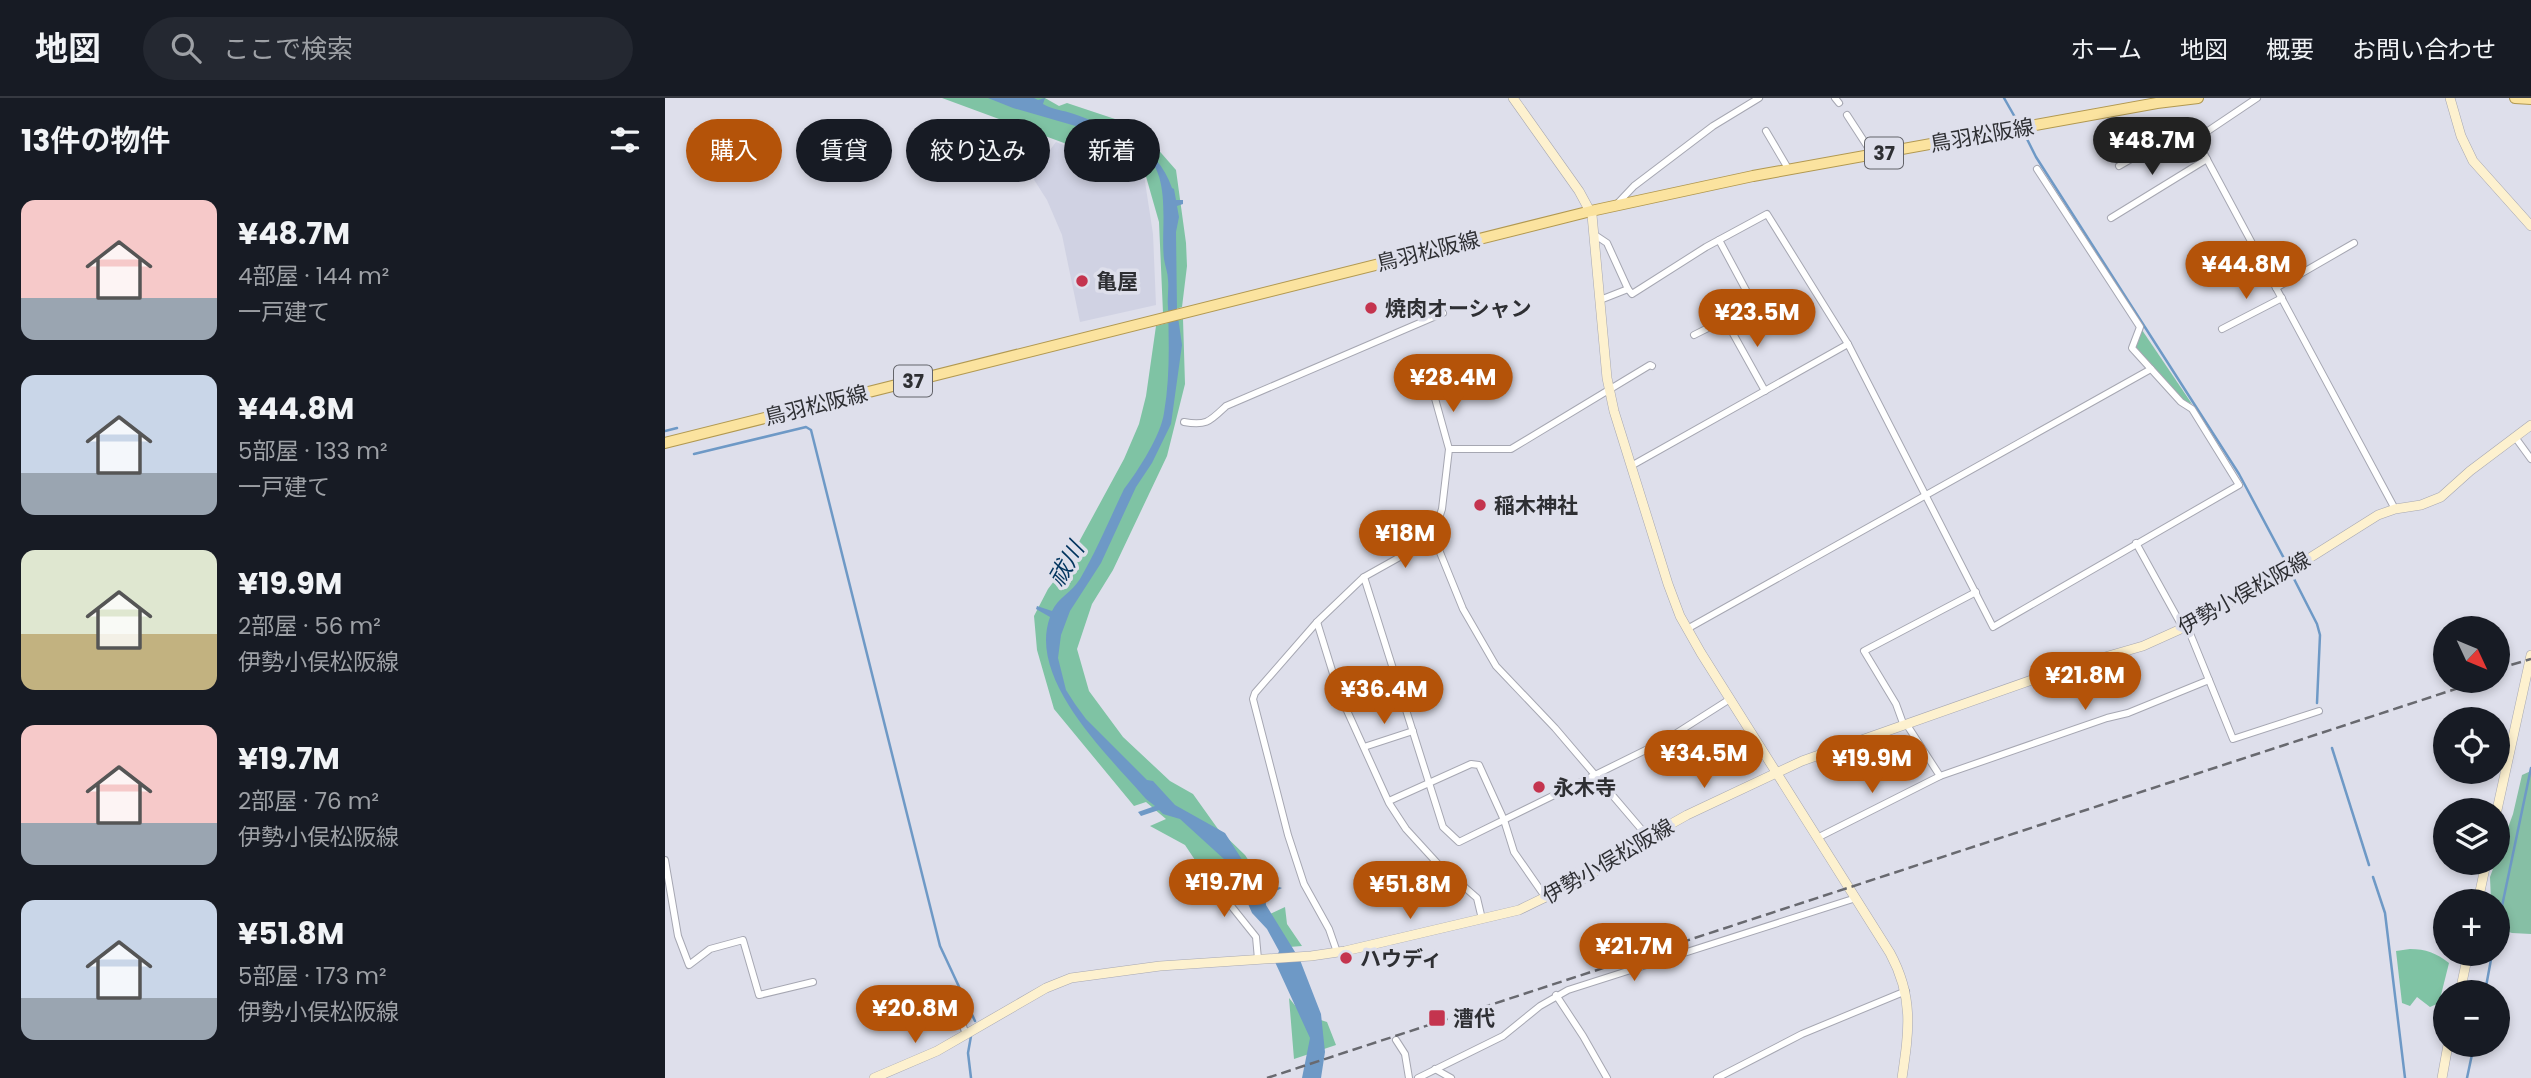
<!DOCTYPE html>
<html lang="ja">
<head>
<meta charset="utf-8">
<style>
	body { margin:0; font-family:Poppins,"Noto Sans JP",sans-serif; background:#242831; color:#f1f3f6; height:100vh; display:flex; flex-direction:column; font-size:26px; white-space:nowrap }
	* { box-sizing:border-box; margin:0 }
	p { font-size:23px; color:#9ea1a6 }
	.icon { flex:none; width:38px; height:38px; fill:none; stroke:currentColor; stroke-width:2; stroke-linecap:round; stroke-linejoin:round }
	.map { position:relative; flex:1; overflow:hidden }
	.details { display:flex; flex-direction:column; background:#171b24; width:665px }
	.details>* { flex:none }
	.banner { position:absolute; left:21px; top:21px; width:665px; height:63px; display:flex; gap:14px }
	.needle { width:46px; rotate:134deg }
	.buttons { position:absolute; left:1768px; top:518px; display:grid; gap:14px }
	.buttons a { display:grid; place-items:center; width:77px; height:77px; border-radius:50%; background:#171b24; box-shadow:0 4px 10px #0003; font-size:35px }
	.price { position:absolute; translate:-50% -60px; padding:0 16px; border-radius:24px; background:#b45309; color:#fff; font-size:23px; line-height:46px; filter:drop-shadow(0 2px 4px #0008) }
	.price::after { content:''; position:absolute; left:50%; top:42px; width:21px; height:16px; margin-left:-10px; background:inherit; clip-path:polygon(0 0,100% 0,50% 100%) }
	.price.on { background:#222; color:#fff }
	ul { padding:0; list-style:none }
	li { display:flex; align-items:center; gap:21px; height:175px; padding:0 21px }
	li span { display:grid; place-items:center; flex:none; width:196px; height:140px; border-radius:14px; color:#555 }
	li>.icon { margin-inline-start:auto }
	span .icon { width:84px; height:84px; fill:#fffc; stroke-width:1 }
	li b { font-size:30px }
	h2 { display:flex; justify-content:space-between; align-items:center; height:84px; padding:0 21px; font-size:30px }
	.chip { padding:0 24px; border-radius:32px; background:#171b24; box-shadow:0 4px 10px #0003; font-size:24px; line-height:63px }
	.chip.on { background:#b45309; color:#fff }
	header { display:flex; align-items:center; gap:42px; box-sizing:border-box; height:98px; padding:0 35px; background:#171b24; border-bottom:2px solid #363941 }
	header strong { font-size:33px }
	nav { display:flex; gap:38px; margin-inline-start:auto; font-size:24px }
	.search { width:490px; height:63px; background:#242831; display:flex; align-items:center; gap:18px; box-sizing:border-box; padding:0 24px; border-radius:38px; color:#9ea1a6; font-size:26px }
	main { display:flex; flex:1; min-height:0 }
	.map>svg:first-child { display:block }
	.built { fill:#d0d2e3 }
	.green { fill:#86bfa5 }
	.forest { fill:#7fc3a4 }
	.water { fill:#6e99c6 }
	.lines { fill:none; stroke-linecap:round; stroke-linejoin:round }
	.stream { stroke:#6e99c6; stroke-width:2.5 }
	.street-casing { stroke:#a6a7b2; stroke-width:8 }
	.secondary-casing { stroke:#a6a7b2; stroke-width:10 }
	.primary-casing { stroke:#b19850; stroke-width:12 }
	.street { stroke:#fff; stroke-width:6 }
	.secondary { stroke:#fdf1cf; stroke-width:9 }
	.primary { stroke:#fbe39f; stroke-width:10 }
	.rail { stroke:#68696f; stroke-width:2.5; stroke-dasharray:10 5; stroke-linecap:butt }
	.poi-dot { fill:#c4344e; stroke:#dedfeb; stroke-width:2.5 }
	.labels { text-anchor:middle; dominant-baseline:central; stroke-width:7; stroke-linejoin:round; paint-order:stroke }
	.shield { fill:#dedfeb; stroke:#63646a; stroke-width:2 }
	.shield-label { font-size:19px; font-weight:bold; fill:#2e2f33 }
	.street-label { font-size:21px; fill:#2e2f33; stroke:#dedfeb }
	.poi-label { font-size:21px; font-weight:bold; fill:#2e2f33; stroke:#dedfeb; text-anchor:start }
	.water-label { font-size:23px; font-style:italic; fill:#00335d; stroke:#dedfeb }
</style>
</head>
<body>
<header>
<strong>地図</strong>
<div class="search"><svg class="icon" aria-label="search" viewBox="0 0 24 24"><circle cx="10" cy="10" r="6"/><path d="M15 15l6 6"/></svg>ここで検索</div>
<nav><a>ホーム</a><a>地図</a><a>概要</a><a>お問い合わせ</a></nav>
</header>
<main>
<section class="details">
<h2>13件の物件<svg class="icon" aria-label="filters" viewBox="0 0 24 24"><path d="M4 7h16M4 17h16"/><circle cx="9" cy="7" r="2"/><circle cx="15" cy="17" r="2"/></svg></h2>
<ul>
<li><span style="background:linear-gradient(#f6c9c9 70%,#9aa5b1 0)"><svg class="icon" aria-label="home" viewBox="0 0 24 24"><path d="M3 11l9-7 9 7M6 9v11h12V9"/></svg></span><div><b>¥48.7M</b><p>4部屋 · 144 m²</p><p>一戸建て</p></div></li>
<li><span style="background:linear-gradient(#c9d6e8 70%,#9aa5b1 0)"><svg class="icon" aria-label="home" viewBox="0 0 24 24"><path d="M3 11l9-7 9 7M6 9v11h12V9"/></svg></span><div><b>¥44.8M</b><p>5部屋 · 133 m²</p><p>一戸建て</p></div></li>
<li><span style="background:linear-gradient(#dfe7d0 60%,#c2b280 0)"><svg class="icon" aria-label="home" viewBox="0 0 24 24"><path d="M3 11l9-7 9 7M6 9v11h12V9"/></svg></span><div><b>¥19.9M</b><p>2部屋 · 56 m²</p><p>伊勢小俣松阪線</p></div></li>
<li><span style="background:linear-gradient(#f6c9c9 70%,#9aa5b1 0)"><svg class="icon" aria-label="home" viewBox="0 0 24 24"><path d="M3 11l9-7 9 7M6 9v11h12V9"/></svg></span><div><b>¥19.7M</b><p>2部屋 · 76 m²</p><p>伊勢小俣松阪線</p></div></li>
<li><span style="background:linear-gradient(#c9d6e8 70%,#9aa5b1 0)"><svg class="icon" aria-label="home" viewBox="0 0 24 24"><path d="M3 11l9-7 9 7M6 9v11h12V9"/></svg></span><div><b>¥51.8M</b><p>5部屋 · 173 m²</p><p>伊勢小俣松阪線</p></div></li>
</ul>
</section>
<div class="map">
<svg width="1866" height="980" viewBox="0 0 1866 980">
	<rect width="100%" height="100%" fill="#dedfeb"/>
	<polygon class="built" points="391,44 479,77 488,136 491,207 415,224 397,137 382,102 366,77"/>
	<polygon class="green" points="1866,673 1866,836 1847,835 1832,830 1832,803 1826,803 1825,779 1848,716 1857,677"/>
	<g class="forest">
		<polygon points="277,0 380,0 394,8 402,5 456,23 483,40 511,72 521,145 522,168 517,209 498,215 494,124 480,75"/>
		<polygon points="518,221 520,286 502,358 448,472 427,506 412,551 424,593 458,639 505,683 528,696 553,731 580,757 598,784 596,788 576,796 562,796 544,783 520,747 485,728 501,721 481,704 469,708 389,611 372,552 369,518 383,491 402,466 459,361 474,326 481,298 491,228"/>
		<polygon points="1477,232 1527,306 1518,302 1470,250"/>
		<polygon points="620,809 622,826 637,848 624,849 605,816"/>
		<path d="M 1745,851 C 1761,851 1771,855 1784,865 L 1774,905 L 1765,909 L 1752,899 L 1745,908 L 1737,905 L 1731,853 Z"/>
		<polygon points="624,900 637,916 662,924 671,947 629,961"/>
	</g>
	<path class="water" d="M 323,0 L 369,0 L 373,2 L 380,0 L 378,6 C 388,12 398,12 409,16 C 450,31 492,46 507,90 L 509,91 L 511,102 L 518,102 L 518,106 L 512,108 L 514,119 L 511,134 L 512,212 L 517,247 L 506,326 L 487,365 L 471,389 L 436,465 L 405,513 L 396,537 L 393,560 L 401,592 L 410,606 L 421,621 L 482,682 L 488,683 L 510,707 L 560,735 L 599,796 L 614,789 L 617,790 L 600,798 L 601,807 L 635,862 L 656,916 L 660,954 L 656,980 L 637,980 L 645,940 L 610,864 L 614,853 L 602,831 L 587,815 L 570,776 L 560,762 L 515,721 L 498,716 L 494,712 L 476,718 L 473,714 L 490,708 L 481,701 C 444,658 362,582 385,519 L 371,511 L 372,508 L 387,513 C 393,500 407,494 415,481 C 432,452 445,420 459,391 C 473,373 496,337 499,315 C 505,280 504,245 503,209 C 502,200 504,191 503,182 C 503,175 500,168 499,161 C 495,130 509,70 473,52 L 421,31 L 348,10 Z"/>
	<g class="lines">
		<g class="stream">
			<polyline points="1339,0 1355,28"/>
			<polyline points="1358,33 1371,59 1574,376 1623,468"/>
			<polyline points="0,333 12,330"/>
			<polyline points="29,356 141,329 146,332 275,848 310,923"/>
			<polyline points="1626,475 1652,526 1655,537 1652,605"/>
			<polyline points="1667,650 1704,767"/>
			<polyline points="1708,779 1720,815 1740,980"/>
			<polyline points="1832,832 1866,670"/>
			<polyline points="1820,894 1827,856"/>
			<polyline points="306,980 303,955 306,938"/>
			<polyline points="1802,980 1809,947"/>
		</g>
		<g class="street-casing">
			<g id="street">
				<polyline points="1170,0 1174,5"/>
				<polyline points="1592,0 1531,41 1730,411"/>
				<polyline points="1182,17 1208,57"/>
				<polyline points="1101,33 1124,72"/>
				<polyline points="1454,68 1499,42 1508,55 1531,42"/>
				<polyline points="952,106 969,88 1048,28 1094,0"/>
				<polyline points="1446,120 1542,61"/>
				<polyline points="930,137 942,145 963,191 967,196 1041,149 1102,116 1183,246 1328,529 1574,387 1527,311 1516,304 1467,250 1475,229 1372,71"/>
				<polyline points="1611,190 1689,145"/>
				<polyline points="935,202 963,191"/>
				<polyline points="1061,223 1100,293"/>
				<polyline points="1557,231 1617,200"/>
				<polyline points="1029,237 1089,207 1054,142"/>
				<path d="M 519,324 C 542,328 545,323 561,308 L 778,215"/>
				<polyline points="1850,339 1866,361"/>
				<polyline points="784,351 846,351 985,267 987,268"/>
				<polyline points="966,368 1183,246"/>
				<polyline points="767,441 772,447 798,511 831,568 890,630 983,739"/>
				<polyline points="1471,445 1518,530"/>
				<polyline points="699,479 778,729 794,744 999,643 1065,601"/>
				<polyline points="652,524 674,595 724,705 741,731 773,766 812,800 817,821"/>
				<polyline points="1022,531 1486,271"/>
				<polyline points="1544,582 1568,641 1654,613"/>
				<polyline points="1242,627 1275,678"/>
				<polyline points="1239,628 1231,606 1199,553 1311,494"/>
				<polyline points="699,649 748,633"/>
				<polyline points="724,703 806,666 814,667 839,722 849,754 881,800"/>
				<polyline points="1152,740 1275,678 1442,620 1463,615 1544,582 1522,528"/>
				<polyline points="0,762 13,838 24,867 45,851 78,842 94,897 148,884"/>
				<polyline points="536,779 567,809 591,839 593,861"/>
				<polyline points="672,854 664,831 639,786 623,737 588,601 590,595 652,524 699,479 767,441 777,411 784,351 766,286"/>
				<polyline points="891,897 918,938 942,980"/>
				<polyline points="289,905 301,936"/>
				<polyline points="731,942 740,956 744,980"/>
				<polyline points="770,971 786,980"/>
				<polyline points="753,980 838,938 875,908 903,892 1191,800"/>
				<polyline points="1052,980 1137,936 1241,893"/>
			</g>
		</g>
		<g class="secondary-casing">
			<g id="secondary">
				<path d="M 848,0 L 914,93 L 927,117 L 942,280 L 949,313 L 1003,486 L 1015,518 L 1036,555 L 1225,855 C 1249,899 1244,933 1237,980"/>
				<polyline points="1785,0 1796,38 1808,63 1866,128"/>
				<polyline points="1832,712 1866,557"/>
				<polyline points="1813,803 1821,765"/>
				<polyline points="1795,894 1803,856"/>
				<polyline points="209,980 272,953 381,890 406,880 495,868 646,858 680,853 854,812 918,781 990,735 1022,717 1137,663 1395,572 1478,548 1518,530 1643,461 1713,417 1730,411 1756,407 1776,399 1805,373 1866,327"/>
				<polyline points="1777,980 1783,947"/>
			</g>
		</g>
		<g class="primary-casing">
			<g id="primary">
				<polyline points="1850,0 1866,1"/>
				<polyline points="0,345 926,113 1088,78 1492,5 1533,0"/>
			</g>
		</g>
		<use href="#street" class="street"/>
		<use href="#secondary" class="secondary"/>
		<use href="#primary" class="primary"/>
		<g class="rail">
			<polyline points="1832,571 1866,561"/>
			<polyline points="602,980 1815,583"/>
		</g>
	</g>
	<g class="poi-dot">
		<circle cx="417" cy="183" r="7"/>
		<circle cx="706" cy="210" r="7"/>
		<circle cx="815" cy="407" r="7"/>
		<circle cx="874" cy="689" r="7"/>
		<circle cx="681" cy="860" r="7"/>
		<rect x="763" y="911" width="18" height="18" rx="3.5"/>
	</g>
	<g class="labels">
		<g class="shield">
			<rect x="1200" y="39.5" width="38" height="31" rx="5"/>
			<rect x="229" y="267.5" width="38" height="31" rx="5"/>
		</g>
		<g class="shield-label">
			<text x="1219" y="55">37</text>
			<text x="248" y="283">37</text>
		</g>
		<g class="street-label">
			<text transform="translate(1317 37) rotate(-10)">鳥羽松阪線</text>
			<text transform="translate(763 153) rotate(-14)">鳥羽松阪線</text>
			<text transform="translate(151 307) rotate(-14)">鳥羽松阪線</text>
			<text transform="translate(1579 495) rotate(-29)">伊勢小俣松阪線</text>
			<text transform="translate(943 763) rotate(-30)">伊勢小俣松阪線</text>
		</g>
		<g class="poi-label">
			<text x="431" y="183">亀屋</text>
			<text x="720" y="210">焼肉オーシャン</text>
			<text x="829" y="407">稲木神社</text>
			<text x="888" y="689">永木寺</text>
			<text x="695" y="860">ハウディ</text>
			<text x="788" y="920">漕代</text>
		</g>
		<g class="water-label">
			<text transform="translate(401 466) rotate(-60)">祓川</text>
		</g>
	</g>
</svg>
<div class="buttons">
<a><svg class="needle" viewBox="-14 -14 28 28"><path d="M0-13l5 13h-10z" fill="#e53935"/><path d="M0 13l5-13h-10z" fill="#9ea1a6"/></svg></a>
<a><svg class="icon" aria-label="locate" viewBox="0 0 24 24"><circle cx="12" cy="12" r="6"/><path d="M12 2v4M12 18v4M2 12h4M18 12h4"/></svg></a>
<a><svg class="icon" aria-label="layers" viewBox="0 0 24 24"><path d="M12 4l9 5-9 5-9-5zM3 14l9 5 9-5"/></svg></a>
<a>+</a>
<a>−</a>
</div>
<b class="price on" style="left:1487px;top:79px">¥48.7M</b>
<b class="price" style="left:1581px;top:203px">¥44.8M</b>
<b class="price" style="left:1092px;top:251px">¥23.5M</b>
<b class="price" style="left:788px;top:316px">¥28.4M</b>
<b class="price" style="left:740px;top:472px">¥18M</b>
<b class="price" style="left:1420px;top:614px">¥21.8M</b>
<b class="price" style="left:719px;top:628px">¥36.4M</b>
<b class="price" style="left:1039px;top:692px">¥34.5M</b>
<b class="price" style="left:1207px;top:697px">¥19.9M</b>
<b class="price" style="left:559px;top:821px">¥19.7M</b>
<b class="price" style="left:745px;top:823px">¥51.8M</b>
<b class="price" style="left:969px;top:885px">¥21.7M</b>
<b class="price" style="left:250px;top:947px">¥20.8M</b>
<div class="banner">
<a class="chip on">購入</a>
<a class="chip">賃貸</a>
<a class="chip">絞り込み</a>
<a class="chip">新着</a>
</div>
</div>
</main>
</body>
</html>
